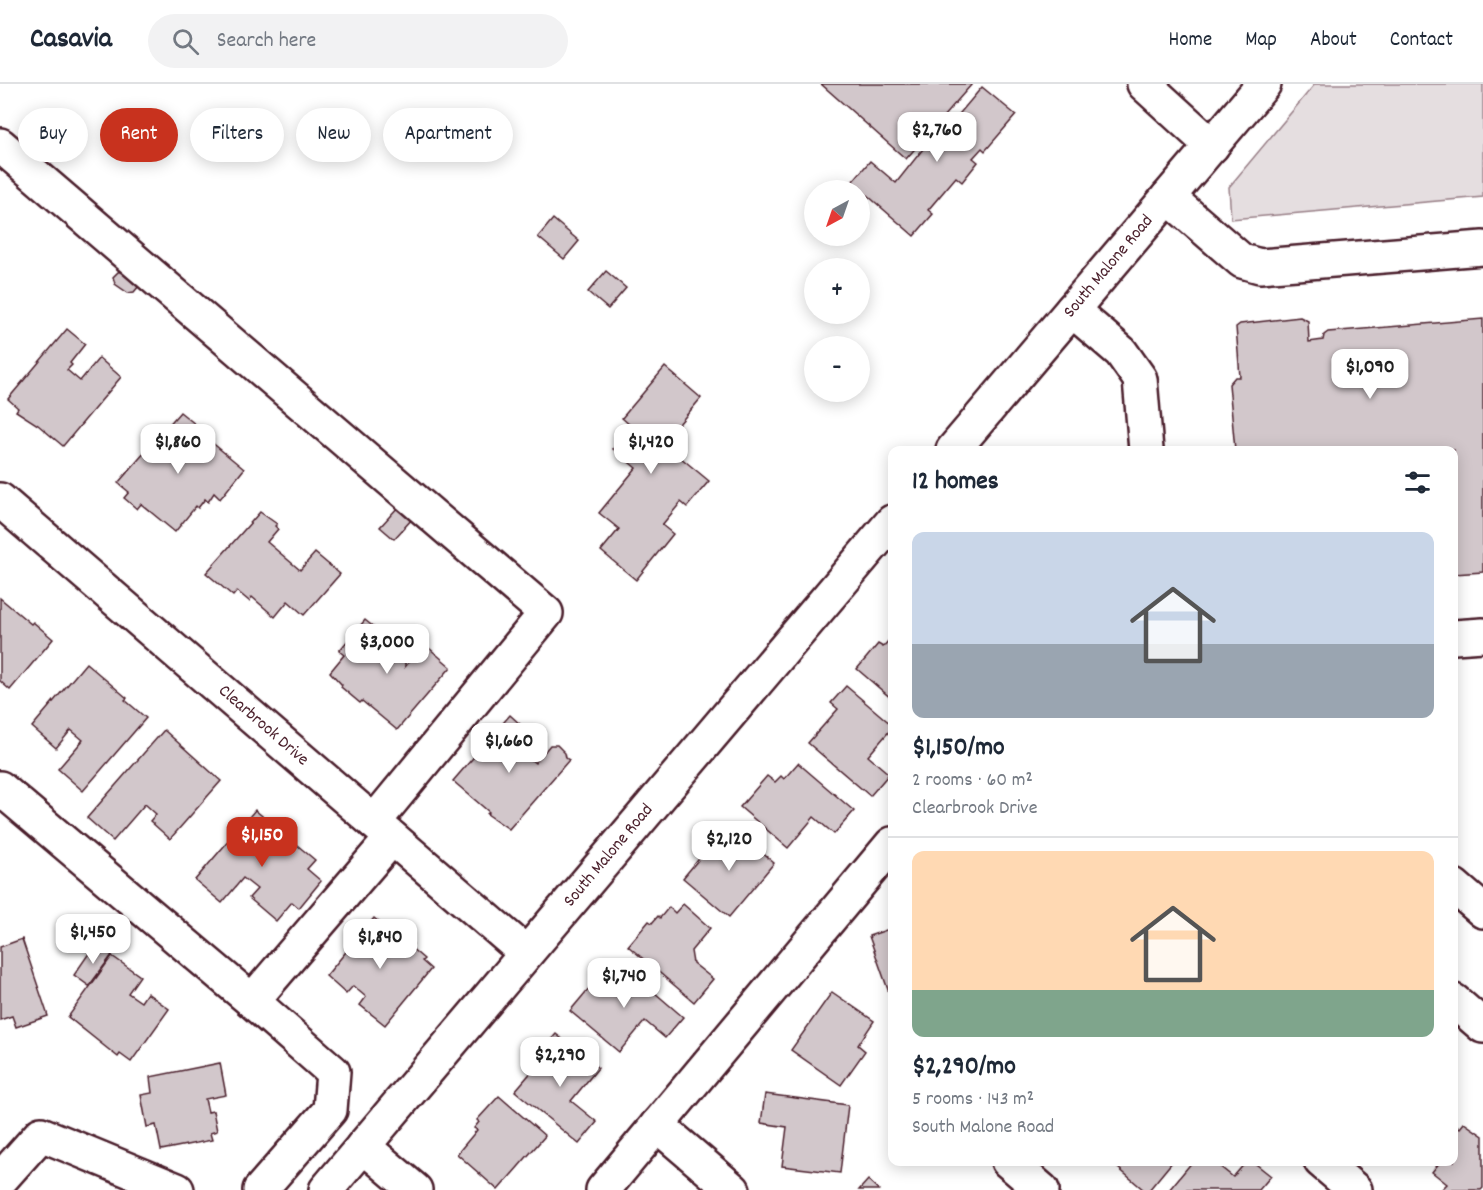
<!DOCTYPE html>
<html lang="en">
<head>
<meta charset="utf-8">
<style>
	body { margin:0; font-family:Dekko,sans-serif; background:#f2f2f3; color:#1f2937; height:100vh; display:flex; flex-direction:column; font-size:22px; white-space:nowrap }
	* { box-sizing:border-box; margin:0 }
	p { font-size:20px; color:#747a83 }
	.icon { flex:none; width:33px; height:33px; fill:none; stroke:currentColor; stroke-width:2; stroke-linecap:round; stroke-linejoin:round }
	.map { position:relative; flex:1; overflow:hidden }
	.sheet { position:absolute; left:888px; top:362px; width:570px; height:720px; display:flex; flex-direction:column; background:#fff; border-radius:12px; box-shadow:0 3px 15px #0003 }
	.sheet>* { flex:none }
	.top-card { position:absolute; left:18px; top:24px; width:570px; height:54px; display:flex; gap:12px }
	.needle { width:39px; rotate:220deg }
	.fabs { position:absolute; left:804px; top:96px; display:grid; gap:12px }
	.fabs a { display:grid; place-items:center; width:66px; height:66px; border-radius:50%; background:#fff; box-shadow:0 3px 15px #0003; font-size:30px }
	.price { position:absolute; translate:-50% -51px; padding:0 14px; border-radius:12px; background:#fff; color:#222; font-size:20px; line-height:39px; filter:drop-shadow(0 2px 3px #0008) }
	.price::after { content:''; position:absolute; left:50%; top:36px; width:18px; height:14px; margin-left:-9px; background:inherit; clip-path:polygon(0 0,100% 0,50% 100%) }
	.price.current { background:#c8321e; color:#fff }
	ul { padding:0; list-style:none }
	li { display:grid; align-content:center; gap:12px; height:318px; padding:0 24px }
	li+li { border-top:2px solid #e0e1e3 }
	li span { display:grid; place-items:center; height:186px; border-radius:12px; color:#555 }
	li>.icon { margin-inline-start:auto }
	span .icon { width:108px; height:108px; fill:#fffc; stroke-width:1 }
	li b { font-size:26px }
	h2 { display:flex; justify-content:space-between; align-items:center; height:72px; padding:0 24px; font-size:26px }
	.pill { padding:0 21px; border-radius:27px; background:#fff; box-shadow:0 3px 15px #0003; font-size:21px; line-height:54px }
	.pill.current { background:#c8321e; color:#fff }
	header { display:flex; align-items:center; gap:36px; box-sizing:border-box; height:84px; padding:0 30px; background:#fff; border-bottom:2px solid #e0e1e3 }
	header strong { font-size:28px }
	nav { display:flex; gap:33px; margin-inline-start:auto; font-size:21px }
	.search { width:420px; height:54px; background:#f2f2f3; display:flex; align-items:center; gap:15px; box-sizing:border-box; padding:0 21px; border-radius:33px; color:#747a83; font-size:22px }
	.map>svg:first-child { display:block }
	.green { fill:#e5dee0; stroke:#987e86; stroke-width:1.5 }
	.building { fill:#d2c7cb; stroke:#4a1f2b; stroke-width:1.5 }
	.lines { fill:none; stroke-linecap:round; stroke-linejoin:round }
	.minor-casing { stroke:#4a1f2b; stroke-width:38 }
	.minor { stroke:#fff; stroke-width:33 }
	.labels { text-anchor:middle; dominant-baseline:central; stroke-width:4.5; stroke-linejoin:round; paint-order:stroke }
	.street-label { font-size:18px; fill:#4a1f2b; stroke:#fff }
</style>
</head>
<body>
<header>
<strong>Casavia</strong>
<div class="search"><svg class="icon" aria-label="search" viewBox="0 0 24 24"><circle cx="10" cy="10" r="6"/><path d="M15 15l6 6"/></svg>Search here</div>
<nav><a>Home</a><a>Map</a><a>About</a><a>Contact</a></nav>
</header>
<div class="map">
<svg width="1483" height="1106" viewBox="0 0 1483 1106">
	<rect width="100%" height="100%" fill="#fff"/>
	<filter id="ink" filterUnits="userSpaceOnUse"><feTurbulence type="fractalNoise" baseFrequency=".0167" numOctaves="2"/><feDisplacementMap in="SourceGraphic" scale="12" xChannelSelector="R" yChannelSelector="G"/><feConvolveMatrix kernelMatrix="1 2 1 2 8 2 1 2 1" color-interpolation-filters="sRGB"/></filter>
	<g filter="url(#ink)">
		<polygon class="green" points="1315,0 1483,0 1483,113 1231,135 1229,103"/>
		<g class="building">
			<polygon points="821,0 972,0 906,75"/>
			<polygon points="982,3 1016,31 985,67 982,64 973,74 978,78 962,98 956,93 928,126 933,130 914,152 852,98 870,77 896,99 938,46 945,52 952,44 949,42"/>
			<polygon points="553,135 579,157 564,175 538,153"/>
			<polygon points="125,187 139,202 134,208 128,209 115,200 113,193 118,188"/>
			<polygon points="606,187 626,204 608,225 588,208"/>
			<polygon points="1300,233 1308,237 1309,258 1323,256 1324,251 1328,248 1483,235 1483,488 1454,490 1454,366 1235,366 1229,300 1235,293 1240,293 1236,243 1240,240"/>
			<polygon points="67,245 85,260 70,279 72,281 67,286 80,297 99,274 121,293 63,362 38,341 16,327 18,324 8,315"/>
			<polygon points="665,283 701,314 663,359 709,397 687,423 681,418 662,441 673,450 636,496 601,467 619,445 599,429 636,384 613,365 631,342 622,334"/>
			<polygon points="180,328 200,344 180,368 193,378 210,357 244,385 220,415 214,409 208,418 205,415 198,424 196,422 175,448 141,420 137,425 124,414 129,408 118,399"/>
			<polygon points="399,422 413,434 394,455 380,443"/>
			<polygon points="260,428 277,440 275,442 278,445 267,458 300,486 315,469 340,490 304,531 288,517 275,533 252,513 249,517 237,507 233,512 206,489"/>
			<polygon points="0,514 31,540 33,538 53,555 10,606 0,597"/>
			<polygon points="365,536 386,553 379,562 392,574 397,572 405,578 405,583 411,576 409,574 422,558 451,583 397,646 362,617 360,619 341,603 342,601 330,588 344,571 339,567"/>
			<polygon points="889,556 892,558 892,615 857,585 878,560 883,563"/>
			<polygon points="86,579 127,614 125,616 146,634 83,707 58,685 83,656 71,646 56,664 32,643"/>
			<polygon points="846,602 892,641 892,644 868,672 889,690 870,712 808,659 838,625 831,619"/>
			<polygon points="510,631 532,651 519,666 535,679 550,661 557,661 565,669 566,674 569,676 509,745 487,730 489,728 453,697"/>
			<polygon points="164,646 221,697 170,755 150,737 156,730 145,720 113,757 87,734"/>
			<polygon points="798,679 854,727 834,750 814,733 788,764 740,723 767,692 775,698 781,692 784,695"/>
			<polygon points="255,726 315,776 307,785 321,797 299,824 292,818 276,837 249,814 257,805 243,794 222,819 195,796"/>
			<polygon points="734,745 774,779 729,833 683,794 708,764 714,769"/>
			<polygon points="683,820 710,844 691,867 693,879 713,895 694,918 628,862 649,837 652,839 658,832 660,834 669,823 675,829"/>
			<polygon points="374,834 389,846 392,842 413,860 410,863 424,875 422,877 431,885 385,941 360,921 366,913 353,902 346,910 326,892"/>
			<polygon points="892,844 892,917 869,852"/>
			<polygon points="22,855 48,932 16,943 12,932 0,936 0,863"/>
			<polygon points="96,859 112,871 89,902 74,891"/>
			<polygon points="112,872 140,892 128,909 141,918 147,909 169,925 131,978 120,970 118,973 68,933"/>
			<polygon points="626,884 683,933 665,954 645,937 619,968 570,927 601,890 612,900"/>
			<polygon points="832,908 874,937 858,961 865,967 841,1001 791,966"/>
			<polygon points="556,950 598,984 571,1017 597,1038 579,1060 515,1007 546,971 541,967"/>
			<polygon points="220,979 226,1011 205,1015 208,1028 213,1027 217,1047 210,1049 212,1056 161,1066 156,1041 147,1043 141,1011 152,1009 150,993"/>
			<polygon points="765,1010 848,1021 840,1089 782,1082 787,1043 761,1039"/>
			<polygon points="499,1012 545,1052 498,1106 457,1070 477,1046 474,1044 479,1038 477,1036"/>
			<polygon points="1454,1039 1460,1044 1464,1039 1483,1052 1483,1104 1481,1106 1441,1106 1447,1100 1432,1088 1440,1078 1439,1077 1454,1077"/>
			<polygon points="1114,1077 1173,1077 1149,1106 1144,1106 1118,1084 1120,1082"/>
			<polygon points="1193,1077 1213,1077 1233,1093 1247,1077 1252,1077 1271,1092 1259,1106 1169,1106"/>
			<polygon points="868,1096 879,1106 859,1106"/>
		</g>
		<g class="lines">
			<g class="minor-casing">
				<g id="minor">
					<polyline points="1144,0 1212,62"/>
					<polyline points="0,61 546,529 374,738"/>
					<polyline points="1168,113 1242,177 1260,182 1483,164"/>
					<polyline points="1072,226 1121,268 1140,295 1146,366"/>
					<polyline points="953,366 1264,0"/>
					<polyline points="0,416 526,869"/>
					<polyline points="1454,553 1483,551"/>
					<polyline points="0,704 252,917 392,754"/>
					<polyline points="1454,802 1483,827"/>
					<polyline points="252,917 333,988 330,1026 260,1106"/>
					<polyline points="1454,917 1483,942"/>
					<polyline points="657,1041 733,1106"/>
					<polyline points="363,1062 415,1106"/>
					<polyline points="1008,1077 1042,1106"/>
					<polyline points="1321,1077 1355,1106"/>
					<polyline points="0,1096 41,1050 177,1106"/>
					<polyline points="326,1106 892,438"/>
					<polyline points="603,1106 892,760"/>
				</g>
			</g>
			<use href="#minor" class="minor"/>
		</g>
	</g>
	<g class="labels">
		<g class="street-label">
			<text transform="translate(1109 183) rotate(-50)">South Malone Road</text>
			<text transform="translate(263 642) rotate(41)">Clearbrook Drive</text>
			<text transform="translate(609 772) rotate(-50)">South Malone Road</text>
		</g>
	</g>
</svg>
<div class="fabs">
<a><svg class="needle" viewBox="-14 -14 28 28"><path d="M0-13l5 13h-10z" fill="#e53935"/><path d="M0 13l5-13h-10z" fill="#747a83"/></svg></a>
<a>+</a>
<a>−</a>
</div>
<b class="price" style="left:937px;top:79px">$2,760</b>
<b class="price" style="left:1370px;top:316px">$1,090</b>
<b class="price" style="left:178px;top:391px">$1,860</b>
<b class="price" style="left:651px;top:391px">$1,420</b>
<b class="price" style="left:387px;top:591px">$3,000</b>
<b class="price" style="left:509px;top:690px">$1,660</b>
<b class="price current" style="left:262px;top:784px">$1,150</b>
<b class="price" style="left:729px;top:788px">$2,120</b>
<b class="price" style="left:93px;top:881px">$1,450</b>
<b class="price" style="left:380px;top:886px">$1,840</b>
<b class="price" style="left:624px;top:925px">$1,740</b>
<b class="price" style="left:560px;top:1004px">$2,290</b>
<div class="top-card">
<a class="pill">Buy</a>
<a class="pill current">Rent</a>
<a class="pill">Filters</a>
<a class="pill">New</a>
<a class="pill">Apartment</a>
</div>
<section class="sheet">
<h2>12 homes<svg class="icon" aria-label="filters" viewBox="0 0 24 24"><path d="M4 7h16M4 17h16"/><circle cx="9" cy="7" r="2"/><circle cx="15" cy="17" r="2"/></svg></h2>
<ul>
<li><span style="background:linear-gradient(#c9d6e8 60%,#9aa5b1 0)"><svg class="icon" aria-label="home" viewBox="0 0 24 24"><path d="M3 11l9-7 9 7M6 9v11h12V9"/></svg></span><div><b>$1,150/mo</b><p>2 rooms · 60 m²</p><p>Clearbrook Drive</p></div></li>
<li><span style="background:linear-gradient(#ffd9b3 75%,#7fa58c 0)"><svg class="icon" aria-label="home" viewBox="0 0 24 24"><path d="M3 11l9-7 9 7M6 9v11h12V9"/></svg></span><div><b>$2,290/mo</b><p>5 rooms · 143 m²</p><p>South Malone Road</p></div></li>
</ul>
</section>
</div>
</body>
</html>
